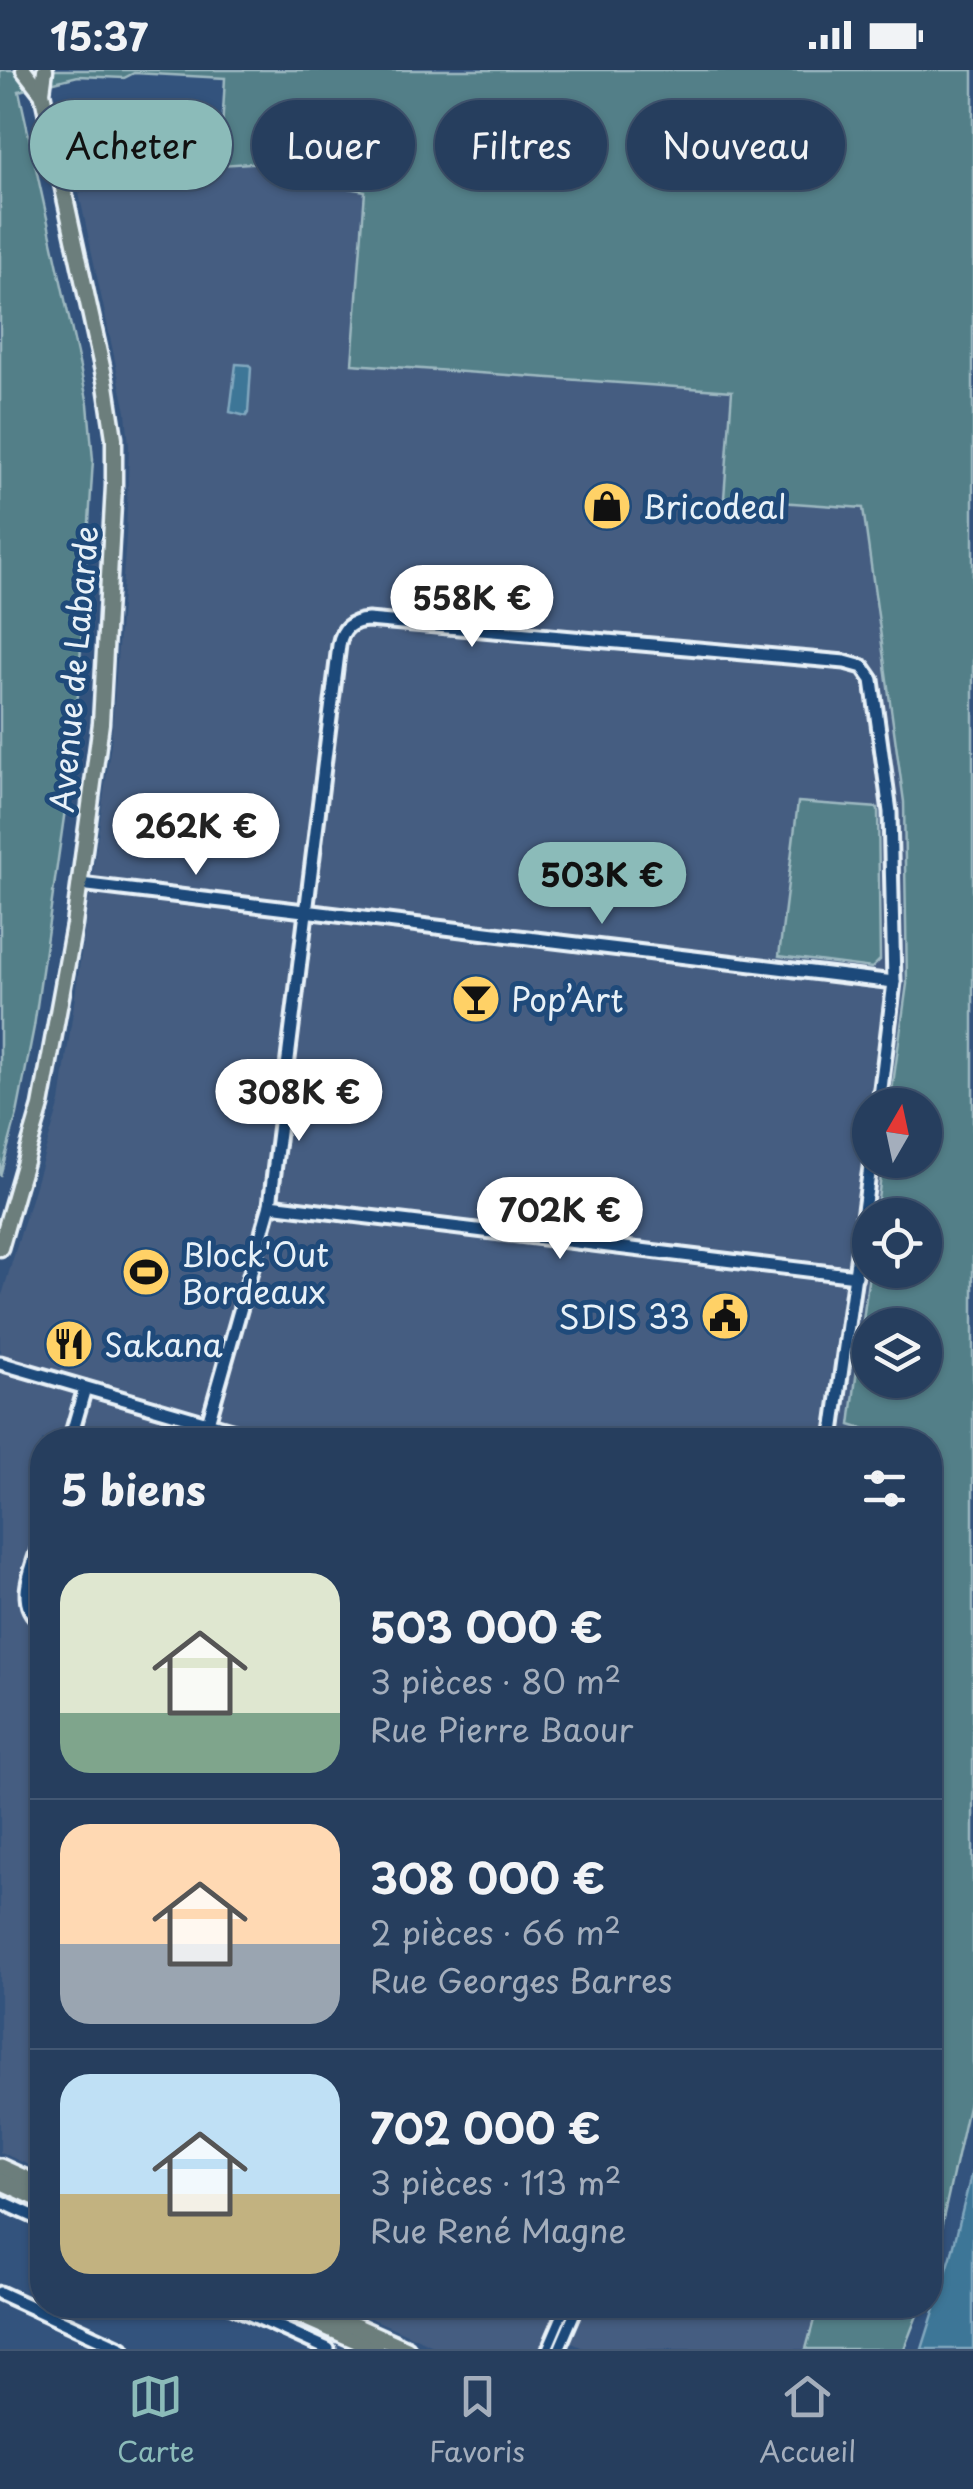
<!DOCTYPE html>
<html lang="fr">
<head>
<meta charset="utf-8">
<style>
	body { margin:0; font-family:"Playpen Sans",sans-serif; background:#324967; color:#f1f3f6; height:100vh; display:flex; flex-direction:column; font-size:38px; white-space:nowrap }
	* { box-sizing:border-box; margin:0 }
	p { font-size:32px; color:#a4aebc }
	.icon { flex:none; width:55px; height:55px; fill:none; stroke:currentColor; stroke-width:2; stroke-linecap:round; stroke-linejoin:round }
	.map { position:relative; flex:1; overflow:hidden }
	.drawer { position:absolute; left:30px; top:1358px; width:912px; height:890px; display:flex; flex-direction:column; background:#263e5e; border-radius:40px; box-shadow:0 2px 8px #0004,0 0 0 2px #425773 }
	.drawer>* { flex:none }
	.top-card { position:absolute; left:30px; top:30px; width:915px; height:90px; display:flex; gap:20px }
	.needle { width:65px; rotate:9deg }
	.fabs { position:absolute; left:852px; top:1018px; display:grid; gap:20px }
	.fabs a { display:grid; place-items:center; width:90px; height:90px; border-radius:50%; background:#263e5e; box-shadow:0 2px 8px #0004,0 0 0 2px #425773; font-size:50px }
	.price { position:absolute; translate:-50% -85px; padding:0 22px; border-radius:35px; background:#fff; color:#222; font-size:32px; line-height:65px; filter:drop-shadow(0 2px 5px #0008) }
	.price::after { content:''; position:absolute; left:50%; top:60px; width:30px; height:22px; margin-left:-15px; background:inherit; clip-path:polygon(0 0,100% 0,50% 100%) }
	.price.active { background:#8bbbb9; color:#111 }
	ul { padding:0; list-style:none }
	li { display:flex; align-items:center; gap:30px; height:250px; padding:0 30px }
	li+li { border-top:2px solid #425773 }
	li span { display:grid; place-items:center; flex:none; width:280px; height:200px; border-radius:30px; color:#555 }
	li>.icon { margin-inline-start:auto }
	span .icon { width:120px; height:120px; fill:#fffc; stroke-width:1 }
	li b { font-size:42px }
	h2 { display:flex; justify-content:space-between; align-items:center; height:120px; padding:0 30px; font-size:42px }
	.pill { padding:0 35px; border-radius:45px; background:#263e5e; box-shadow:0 2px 8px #0004,0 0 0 2px #425773; font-size:35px; line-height:90px }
	.pill.active { background:#8bbbb9; color:#111 }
	.status { display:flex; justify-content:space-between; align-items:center; height:70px; padding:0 50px; background:#263e5e; direction:ltr }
	.status svg { height:28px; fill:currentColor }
	.dock { display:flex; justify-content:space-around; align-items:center; height:140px; border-top:2px solid #425773; background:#263e5e; font-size:28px; color:#a4aebc }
	.dock a { display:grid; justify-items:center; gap:5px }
	.dock .active { color:#8bbbb9 }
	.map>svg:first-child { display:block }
	.built { fill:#445d81 }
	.green { fill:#527f88; stroke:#9db8c0; stroke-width:2.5; fill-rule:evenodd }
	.water { fill:#3d7697; stroke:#81a7be; stroke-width:2.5 }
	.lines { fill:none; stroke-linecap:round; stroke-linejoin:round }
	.minor-casing { stroke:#e8f1f8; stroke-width:19 }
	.major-casing { stroke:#e8f1f8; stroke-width:21 }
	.highway-casing { stroke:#e8f1f8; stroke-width:22 }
	.minor { stroke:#1f4a7a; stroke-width:11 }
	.major { stroke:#6c7e7c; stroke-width:14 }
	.highway { stroke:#6c7e7c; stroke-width:15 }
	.tram { stroke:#e8f1f8; stroke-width:2.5 }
	.labels { text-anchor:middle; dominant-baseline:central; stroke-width:10; stroke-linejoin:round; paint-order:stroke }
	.poi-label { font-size:32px; fill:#e8f1f8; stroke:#1f4a7a; text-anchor:start }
	.street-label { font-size:32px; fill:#e8f1f8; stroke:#1f4a7a }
</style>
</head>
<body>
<div class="status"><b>15:37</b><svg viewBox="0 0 49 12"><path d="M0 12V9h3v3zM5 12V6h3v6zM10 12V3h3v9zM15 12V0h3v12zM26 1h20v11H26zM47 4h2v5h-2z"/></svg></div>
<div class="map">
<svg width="973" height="2279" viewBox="0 0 973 2279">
	<rect width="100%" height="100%" fill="#33537d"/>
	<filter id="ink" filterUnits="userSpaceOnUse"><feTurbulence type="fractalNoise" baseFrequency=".01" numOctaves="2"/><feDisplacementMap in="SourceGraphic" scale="20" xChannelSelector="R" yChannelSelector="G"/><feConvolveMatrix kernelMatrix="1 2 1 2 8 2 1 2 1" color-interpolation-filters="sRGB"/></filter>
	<g filter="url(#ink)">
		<g class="built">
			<polygon points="281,91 290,100 324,113 365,120 353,294 733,321 725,427 862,437 904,732 907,914 890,1035 870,1035 870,1090 883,1090 876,1145 870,1145 870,1195 850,1355 897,1370 42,1370 42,2101 0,2082 0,1232 60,1032 111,673 126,467 129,376 126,342 79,123 220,95"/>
			<polygon points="342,2235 818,2235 806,2279 585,2279 568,2271 564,2279 440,2279"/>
		</g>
		<g class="green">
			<path d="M 0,0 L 973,0 L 973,2014 L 930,2207 L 930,1471 L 938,1383 L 930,1380 L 930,1370 L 897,1370 L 850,1355 L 870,1195 L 870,1200 L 925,1200 L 925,1145 L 876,1145 L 883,1090 L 925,1090 L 925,1035 L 890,1035 L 907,914 L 904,732 L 863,438 L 724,428 L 732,321 L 352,294 L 365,121 C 336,116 302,111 281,91 L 220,95 L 225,8 L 134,3 L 124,8 L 78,6 L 19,21 L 88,334 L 93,390 L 75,670 L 34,957 L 17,1044 L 0,1106 ZM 870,1255 L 925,1255 L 925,1310 L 870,1310 Z"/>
			<polygon points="798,732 878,738 880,890 872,898 779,886"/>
			<polygon points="818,2235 921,2235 904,2279 806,2279"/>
		</g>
		<g class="water">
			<polygon points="236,294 249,295 251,298 248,343 246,346 230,342"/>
			<polygon points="973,2097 973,2279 922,2279 951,2187"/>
		</g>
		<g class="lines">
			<g class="minor-casing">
				<g id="minor">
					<polyline points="80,814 894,912"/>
					<polyline points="270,1135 856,1206"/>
					<polyline points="0,1293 266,1370"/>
					<path d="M 208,1353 L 270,1135 L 339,575 C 342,558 351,551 368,550 L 845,592 L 863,597 L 872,610 L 890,742 L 894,912 L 879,1035"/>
					<polyline points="70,1370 85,1318"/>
					<polyline points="832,1370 871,1090"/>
					<path d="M 42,1467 C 35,1493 12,1534 42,1552"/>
					<polyline points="0,2131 42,2150"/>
					<polyline points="0,2223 122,2279"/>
					<polyline points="230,2235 328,2279"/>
					<polyline points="549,2279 568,2235"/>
					<polyline points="558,2279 577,2235"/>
				</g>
			</g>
			<g class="major-casing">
				<g id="major">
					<polyline points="24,0 41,22"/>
					<polyline points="0,1178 41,1036 74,855 101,653 114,416 114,368 106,315 42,22 45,0"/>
				</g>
			</g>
			<g class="highway-casing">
				<g id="highway">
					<polyline points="0,2097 42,2116"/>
					<polyline points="0,2111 42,2130"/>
					<polyline points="277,2235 376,2279"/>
					<polyline points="308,2235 407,2279"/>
				</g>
			</g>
			<use href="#minor" class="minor"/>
			<use href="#major" class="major"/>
			<use href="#highway" class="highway"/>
			<polyline class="tram" points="553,2279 572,2235"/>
		</g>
	</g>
	<defs>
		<g id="shop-disc" transform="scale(2.5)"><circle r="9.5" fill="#ffd166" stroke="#1f4a7a"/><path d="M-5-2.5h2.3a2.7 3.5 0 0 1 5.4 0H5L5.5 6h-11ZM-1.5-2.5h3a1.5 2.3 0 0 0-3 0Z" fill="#111"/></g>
		<g id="bar-disc" transform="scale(2.5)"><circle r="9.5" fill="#ffd166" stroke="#1f4a7a"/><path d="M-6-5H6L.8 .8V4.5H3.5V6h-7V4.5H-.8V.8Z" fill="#111"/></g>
		<g id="stadium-disc" transform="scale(2.5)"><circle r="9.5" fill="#ffd166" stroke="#1f4a7a"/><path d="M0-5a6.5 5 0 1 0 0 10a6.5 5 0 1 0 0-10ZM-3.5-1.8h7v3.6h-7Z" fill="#111"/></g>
		<g id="civic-disc" transform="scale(2.5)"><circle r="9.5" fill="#ffd166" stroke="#1f4a7a"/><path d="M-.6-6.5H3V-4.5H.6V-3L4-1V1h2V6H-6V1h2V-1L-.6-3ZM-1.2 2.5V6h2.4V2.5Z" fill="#111"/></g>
		<g id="restaurant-disc" transform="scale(2.5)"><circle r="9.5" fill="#ffd166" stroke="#1f4a7a"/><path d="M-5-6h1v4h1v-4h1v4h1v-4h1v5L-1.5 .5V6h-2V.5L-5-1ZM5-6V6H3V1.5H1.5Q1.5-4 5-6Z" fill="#111"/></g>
	</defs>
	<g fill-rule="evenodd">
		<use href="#shop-disc" x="607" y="436"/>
		<use href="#bar-disc" x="476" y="929"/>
		<use href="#stadium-disc" x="146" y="1202"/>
		<use href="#civic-disc" x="725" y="1246"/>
		<use href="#restaurant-disc" x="69" y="1274"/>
	</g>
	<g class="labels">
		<g class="poi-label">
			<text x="642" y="436">Bricodeal</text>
			<text x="511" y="929">Pop’Art</text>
			<text x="181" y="1184">Block'Out<tspan x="181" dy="37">Bordeaux</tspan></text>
			<text x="690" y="1246" text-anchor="end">SDIS 33</text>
			<text x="104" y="1274">Sakana</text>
		</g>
		<g class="street-label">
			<text transform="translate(73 599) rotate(-85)">Avenue de Labarde</text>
		</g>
	</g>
</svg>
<div class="fabs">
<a><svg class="needle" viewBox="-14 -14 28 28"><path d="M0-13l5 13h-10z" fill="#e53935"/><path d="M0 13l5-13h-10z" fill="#a4aebc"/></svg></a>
<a><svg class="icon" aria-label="locate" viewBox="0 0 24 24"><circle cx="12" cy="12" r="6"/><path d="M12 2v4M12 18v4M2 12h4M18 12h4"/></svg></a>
<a><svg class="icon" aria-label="layers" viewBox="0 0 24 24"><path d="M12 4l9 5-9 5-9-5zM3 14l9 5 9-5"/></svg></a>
</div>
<b class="price" style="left:472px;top:580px">558K €</b>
<b class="price" style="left:196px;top:808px">262K €</b>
<b class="price active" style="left:602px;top:857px">503K €</b>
<b class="price" style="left:299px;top:1074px">308K €</b>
<b class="price" style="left:560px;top:1192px">702K €</b>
<div class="top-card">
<a class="pill active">Acheter</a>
<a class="pill">Louer</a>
<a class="pill">Filtres</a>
<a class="pill">Nouveau</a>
</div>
<section class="drawer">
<h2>5 biens<svg class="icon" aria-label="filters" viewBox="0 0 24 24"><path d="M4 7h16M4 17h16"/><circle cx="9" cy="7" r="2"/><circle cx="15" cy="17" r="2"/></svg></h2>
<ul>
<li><span style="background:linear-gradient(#dfe7d0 70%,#7fa58c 0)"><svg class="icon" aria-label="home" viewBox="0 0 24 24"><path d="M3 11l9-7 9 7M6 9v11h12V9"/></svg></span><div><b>503 000 €</b><p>3 pièces · 80 m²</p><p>Rue Pierre Baour</p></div></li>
<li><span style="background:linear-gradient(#ffd9b3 60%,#9aa5b1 0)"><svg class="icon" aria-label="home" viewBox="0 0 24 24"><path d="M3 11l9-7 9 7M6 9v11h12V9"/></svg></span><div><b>308 000 €</b><p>2 pièces · 66 m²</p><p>Rue Georges Barres</p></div></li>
<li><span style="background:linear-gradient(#bfe0f5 60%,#c2b280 0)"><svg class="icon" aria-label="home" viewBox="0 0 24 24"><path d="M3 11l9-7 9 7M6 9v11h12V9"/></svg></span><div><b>702 000 €</b><p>3 pièces · 113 m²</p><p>Rue René Magne</p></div></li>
</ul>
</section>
</div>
<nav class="dock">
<a class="active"><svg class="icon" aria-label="map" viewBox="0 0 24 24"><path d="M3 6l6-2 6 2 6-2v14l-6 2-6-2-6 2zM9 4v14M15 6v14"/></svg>Carte</a>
<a><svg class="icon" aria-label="saved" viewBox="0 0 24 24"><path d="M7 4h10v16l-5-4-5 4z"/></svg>Favoris</a>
<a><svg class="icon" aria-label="home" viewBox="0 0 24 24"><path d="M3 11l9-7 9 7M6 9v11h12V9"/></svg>Accueil</a>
</nav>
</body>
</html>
